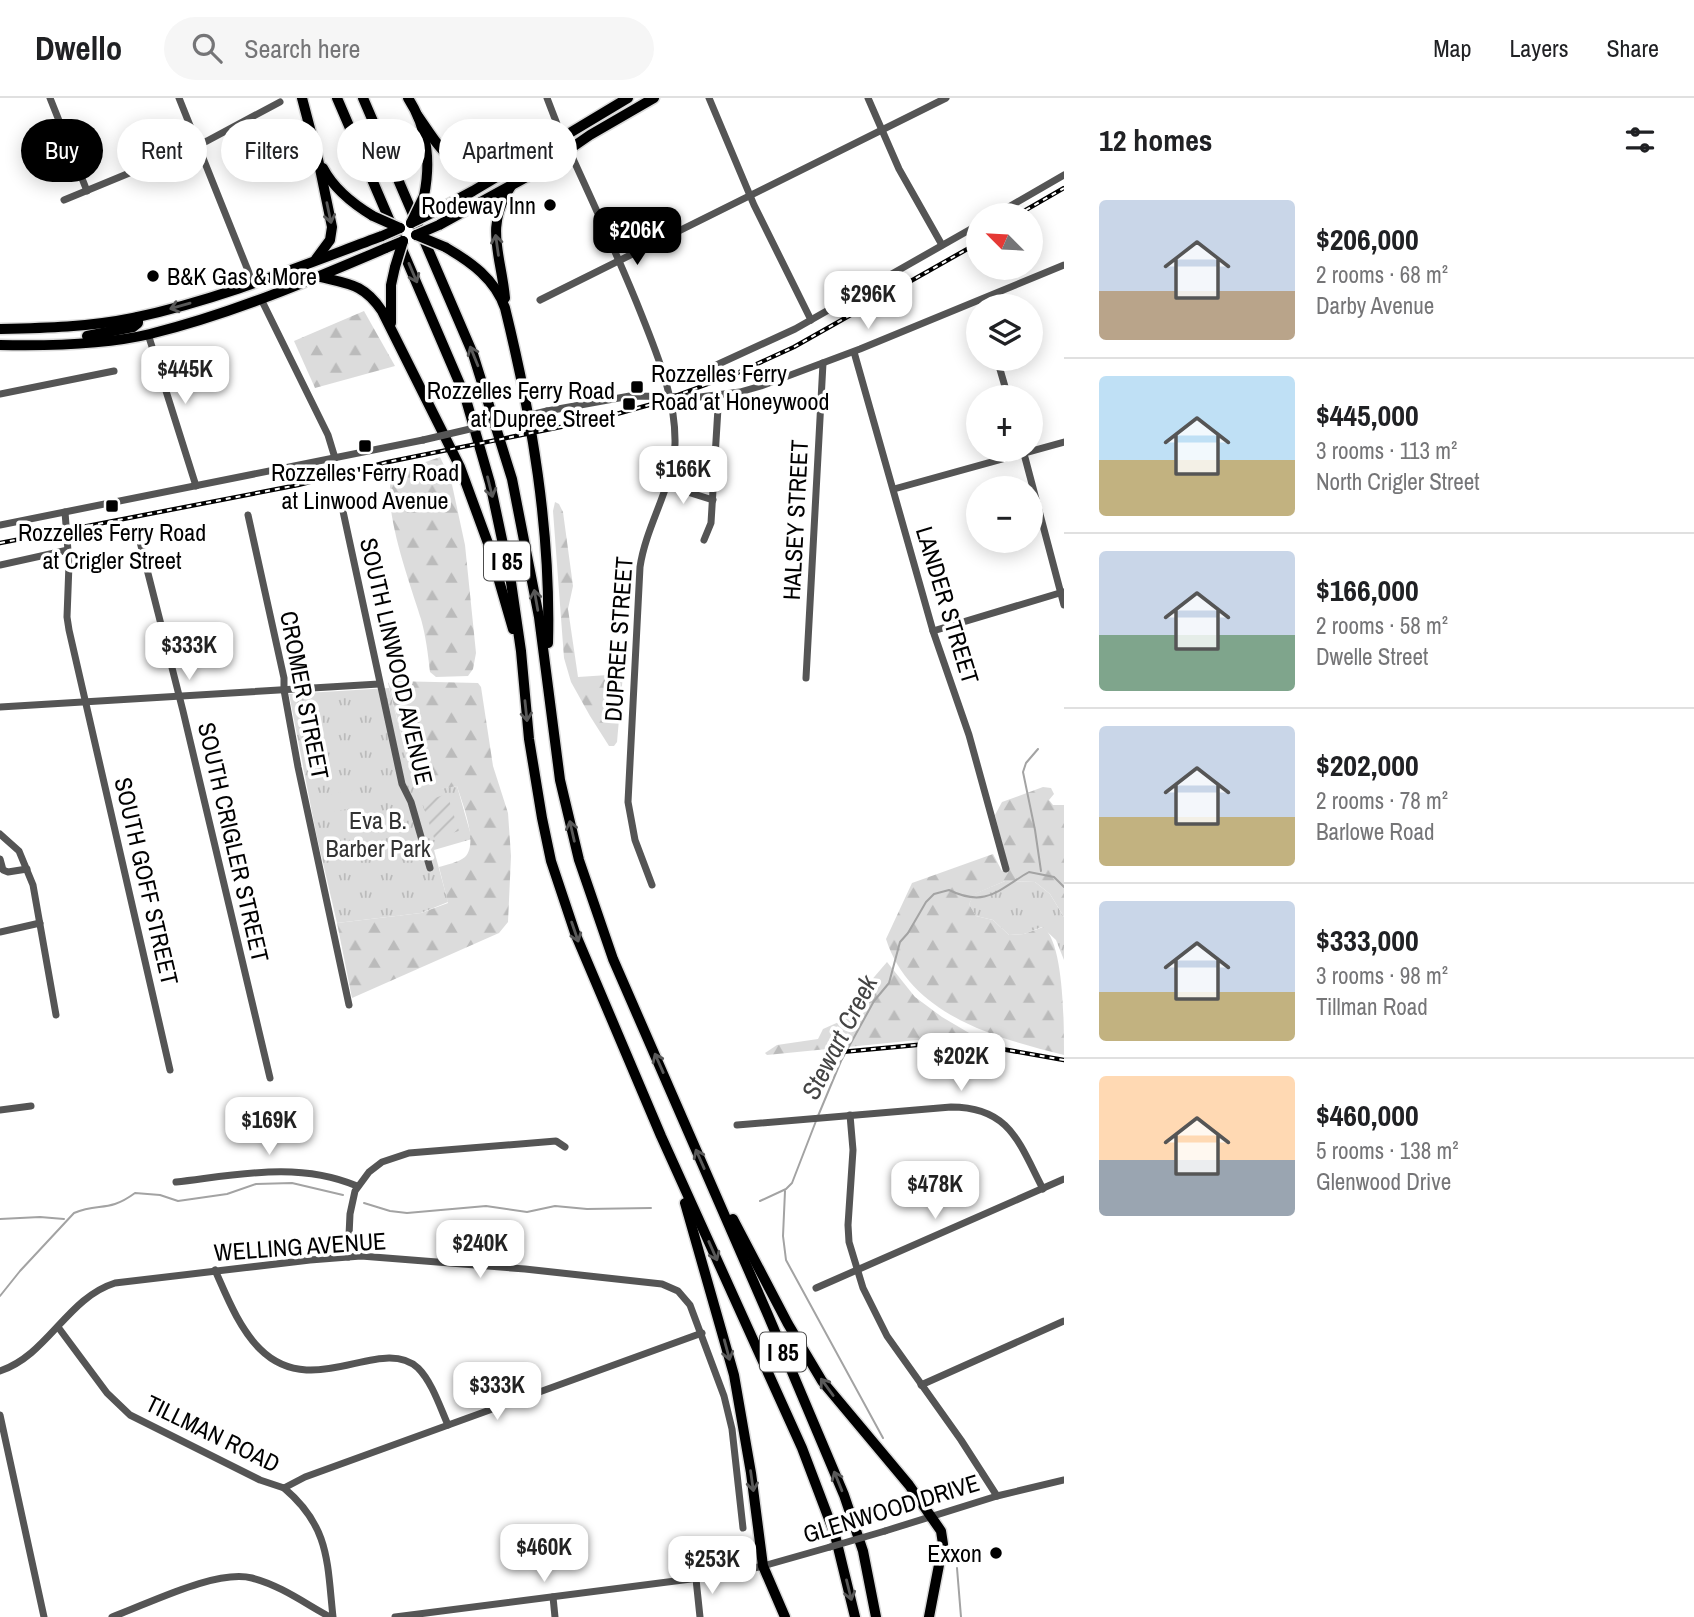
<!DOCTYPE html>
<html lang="en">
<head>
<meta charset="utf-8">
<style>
	body { margin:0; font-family:"Archivo Narrow",sans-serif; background:#f6f6f6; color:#202124; height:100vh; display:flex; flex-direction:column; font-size:26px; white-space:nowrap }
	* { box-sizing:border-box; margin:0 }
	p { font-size:23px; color:#757577 }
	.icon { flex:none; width:38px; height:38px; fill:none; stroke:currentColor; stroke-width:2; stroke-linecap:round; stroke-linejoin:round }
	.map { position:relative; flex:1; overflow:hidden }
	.panel { display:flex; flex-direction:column; background:#fff; width:630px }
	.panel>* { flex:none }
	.hud { position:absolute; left:21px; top:21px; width:665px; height:63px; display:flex; gap:14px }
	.needle { width:46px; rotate:294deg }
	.controls { position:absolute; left:966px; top:105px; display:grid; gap:14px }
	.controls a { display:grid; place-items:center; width:77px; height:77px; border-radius:50%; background:#fff; box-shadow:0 4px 18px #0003; font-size:35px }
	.price { position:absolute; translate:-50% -60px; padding:0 16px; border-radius:14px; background:#fff; color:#222; font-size:23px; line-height:46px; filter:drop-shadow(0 2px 4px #0008) }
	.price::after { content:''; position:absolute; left:50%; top:42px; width:21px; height:16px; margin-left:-10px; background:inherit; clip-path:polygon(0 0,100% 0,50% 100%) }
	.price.selected { background:#000; color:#fff }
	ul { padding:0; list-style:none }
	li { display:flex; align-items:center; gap:21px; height:175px; padding:0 35px }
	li+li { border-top:2px solid #e0e0e0 }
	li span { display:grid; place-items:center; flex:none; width:196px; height:140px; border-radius:7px; color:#555 }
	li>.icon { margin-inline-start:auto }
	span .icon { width:84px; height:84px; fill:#fffc; stroke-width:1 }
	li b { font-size:30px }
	h2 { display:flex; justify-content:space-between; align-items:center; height:84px; padding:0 35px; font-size:30px }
	.tag { padding:0 24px; border-radius:32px; background:#fff; box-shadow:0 4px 18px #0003; font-size:24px; line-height:63px }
	.tag.selected { background:#000; color:#fff }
	header { display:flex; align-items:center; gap:42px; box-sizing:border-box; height:98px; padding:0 35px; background:#fff; border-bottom:2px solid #e0e0e0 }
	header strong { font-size:33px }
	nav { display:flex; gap:38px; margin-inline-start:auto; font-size:24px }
	.search { width:490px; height:63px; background:#f6f6f6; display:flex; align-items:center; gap:18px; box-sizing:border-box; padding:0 24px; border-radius:38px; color:#757577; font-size:26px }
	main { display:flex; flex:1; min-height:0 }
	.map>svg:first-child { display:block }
	.grass { fill:url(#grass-tufts) }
	.forest { fill:url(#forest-firs) }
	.garden { fill:url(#garden-furrows) }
	.pitch { fill:#dcdcdc }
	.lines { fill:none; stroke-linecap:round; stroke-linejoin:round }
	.stream { stroke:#a3a3a3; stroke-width:2 }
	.highway-casing { stroke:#dbdbdb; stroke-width:13 }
	.minor { stroke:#555; stroke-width:7 }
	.highway { stroke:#000; stroke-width:10 }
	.rail-casing { stroke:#000; stroke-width:4.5 }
	.rail { stroke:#fff; stroke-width:2; stroke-dasharray:5; stroke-linecap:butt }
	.highway-bridge-casing { stroke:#dbdbdb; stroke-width:13; stroke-linecap:butt }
	.minor-bridge { stroke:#555; stroke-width:7 }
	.highway-bridge { stroke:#000; stroke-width:10 }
	.oneway { stroke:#595959 }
	.poi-dot { fill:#000; stroke:#fff; stroke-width:2.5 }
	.labels { text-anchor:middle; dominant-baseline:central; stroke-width:7; stroke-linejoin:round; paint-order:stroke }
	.shield { fill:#fff; stroke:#4c4c4c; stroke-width:2 }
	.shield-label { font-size:23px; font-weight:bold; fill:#000 }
	.poi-label { font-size:24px; fill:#000; stroke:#fff; text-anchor:end }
	.street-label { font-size:24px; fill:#000; stroke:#fff }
	.park-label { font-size:24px; fill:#333; stroke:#fff }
	.water-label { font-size:26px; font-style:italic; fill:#444; stroke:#fff }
</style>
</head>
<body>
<header>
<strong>Dwello</strong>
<div class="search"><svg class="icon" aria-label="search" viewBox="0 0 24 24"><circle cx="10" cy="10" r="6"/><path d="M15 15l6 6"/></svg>Search here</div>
<nav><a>Map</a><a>Layers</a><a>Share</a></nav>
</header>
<main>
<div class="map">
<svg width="1064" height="1519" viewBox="0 0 1064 1519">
	<defs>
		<pattern id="grass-tufts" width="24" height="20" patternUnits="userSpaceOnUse" patternTransform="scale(1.75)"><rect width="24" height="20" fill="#dcdcdc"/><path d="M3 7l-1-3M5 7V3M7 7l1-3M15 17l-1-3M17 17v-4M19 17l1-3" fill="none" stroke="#bbb"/></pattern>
		<pattern id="forest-firs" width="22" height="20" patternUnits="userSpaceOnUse" patternTransform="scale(1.75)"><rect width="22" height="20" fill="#dcdcdc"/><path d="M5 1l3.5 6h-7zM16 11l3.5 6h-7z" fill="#bbb"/></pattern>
		<pattern id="garden-furrows" width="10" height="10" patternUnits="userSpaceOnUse" patternTransform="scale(1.75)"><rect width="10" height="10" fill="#dcdcdc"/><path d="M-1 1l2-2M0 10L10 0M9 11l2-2" fill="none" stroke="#bbb"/></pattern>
	</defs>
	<rect width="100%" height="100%" fill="#fff"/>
	<g class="grass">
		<polygon points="389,590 409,667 420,694 457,688 472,741 434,752 448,804 421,815 337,825 316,735 289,596"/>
		<polygon points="1005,783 1035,784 1050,796 1064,819 1064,862 1056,842 1042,829 1024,836 1009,837 993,822 976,818 969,806 974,796"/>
	</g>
	<g class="forest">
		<polygon points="364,213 395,268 315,290 294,243"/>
		<path d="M 440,359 L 451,382 L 465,447 L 476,555 L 473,571 L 468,578 L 436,579 L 430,574 C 428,556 426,539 421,521 C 412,491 378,401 394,375 Z"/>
		<polygon points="555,404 559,406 563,414 573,488 568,511 578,579 623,576 617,644 614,648 609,648 590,618 571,584 564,560 553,413"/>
		<path d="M 392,583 L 478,585 L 481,589 L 493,668 L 508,715 L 511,758 L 508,824 L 499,835 L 352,900 L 337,825 L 421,815 L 448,805 L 439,769 C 446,767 459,764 465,759 C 479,745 462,705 457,688 L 420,695 L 409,667 L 388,585 Z"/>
		<path d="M 1043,689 L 1051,690 L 1054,696 L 1049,702 L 1053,707 L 1064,707 L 1064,819 L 1050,796 L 1035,784 L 1005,783 L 975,796 L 969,806 L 976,818 L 993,822 L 1009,837 L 1024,836 L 1043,829 C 1064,844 1064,925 1064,957 C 996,940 910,917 886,841 L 912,785 L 993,756 L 1002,773 L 1008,769 L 995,717 L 1002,704 Z"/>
		<polygon points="887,864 915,899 942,919 981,942 928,941 767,957 765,955 777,947 818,941 823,931 850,919 863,892"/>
	</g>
	<polygon class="garden" points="447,696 459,733 434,740 422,704"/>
	<polygon class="pitch" points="357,692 360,709 329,714 326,697"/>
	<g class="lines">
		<g class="stream">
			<polyline points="1038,651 1026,665 1023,674 1035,732 1041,773"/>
			<path d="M 818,1018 L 841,963 L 874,903 L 889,885 L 900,844 L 908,835 L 926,804 L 934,796 L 949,792 C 986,810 998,792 1029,774 L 1054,779 L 1064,789"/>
			<polyline points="785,1093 783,1138 786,1162 883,1340"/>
			<polyline points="760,1103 786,1091 792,1085 816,1023"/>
			<polyline points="364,1105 390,1113 407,1115 486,1108 527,1114 555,1108 587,1111 651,1110"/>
			<polyline points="0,1121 40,1119 64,1121"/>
			<path d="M 0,1198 L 20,1173 L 74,1115 C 99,1104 108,1115 135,1095 L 160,1097 L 178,1103 L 227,1096 L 256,1086 L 292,1085 L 343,1097"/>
			<polyline points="957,1470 961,1519"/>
		</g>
		<g class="highway-casing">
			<g id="highway">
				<polyline points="302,0 318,61 332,129 330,142 316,161"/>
				<polyline points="337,0 465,298 490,385 511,484 521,553 529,641 542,720 551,763 575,835 661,1038 802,1350 835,1437 855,1519"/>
				<polyline points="363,0 473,256 512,381 539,519 560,682 579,762 613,861 768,1217 844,1397 863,1453 876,1519"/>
				<path d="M 408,0 C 428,31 431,63 424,98"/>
				<path d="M 418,18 C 444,56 456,81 509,68"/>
				<path d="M 323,70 C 334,91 353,106 373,118"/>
				<polyline points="434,114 473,93 628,0"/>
				<polyline points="439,127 541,71 590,37 654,0"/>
				<path d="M 445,149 C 471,164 495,181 505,210 C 532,320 551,432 548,545"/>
				<path d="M 320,179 C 349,186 364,186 382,213 L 460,369 L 489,448 L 513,531"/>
				<path d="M 505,200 C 501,156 484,129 511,88"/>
				<polyline points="391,225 391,187 395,169"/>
				<path d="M 0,231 C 44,230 90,229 133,220 C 218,202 301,168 382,138"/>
				<polyline points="87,238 133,229 138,225 138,219"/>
				<path d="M 0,247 C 47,248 104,247 150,236 C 231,216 309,183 386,150"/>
				<polyline points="685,1105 734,1277 751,1375 763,1468 785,1519"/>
				<polyline points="733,1121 788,1226 822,1283 909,1387 941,1433 943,1446 929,1519"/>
			</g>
		</g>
		<g class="minor">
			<polyline points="50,0 87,93"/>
			<polyline points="179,0 253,185"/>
			<polyline points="547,0 562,39"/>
			<polyline points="709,0 754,107 811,222"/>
			<polyline points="868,0 899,71 942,147"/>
			<path d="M 569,52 C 594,107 620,162 642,218 C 658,259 676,301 675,346 C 673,389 646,427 640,469 L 628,704 L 635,742 L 652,787"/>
			<polyline points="64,102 207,43 280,4"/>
			<polyline points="995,117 1064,77"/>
			<polyline points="261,201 328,337 335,360"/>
			<polyline points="540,202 946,0"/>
			<polyline points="148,236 196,388"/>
			<polyline points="854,254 933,533 969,637 1006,771"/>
			<polyline points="997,261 1008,299"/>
			<polyline points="688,280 795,231 978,127"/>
			<polyline points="0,296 114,273"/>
			<polyline points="547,313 630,298 700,299 740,294 761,288 860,251 1064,167"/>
			<polyline points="1023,352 1064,507"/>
			<polyline points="666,384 678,391 713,402"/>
			<polyline points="894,391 1064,344"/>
			<polyline points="341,404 402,686 411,704 430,770"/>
			<polyline points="65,414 69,466 67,519 69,532 170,972"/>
			<polyline points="248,417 284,580 284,592 298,669 349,907"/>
			<polyline points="0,427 423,342"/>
			<polyline points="138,436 183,613 270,980"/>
			<polyline points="704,442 711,425 718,310"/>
			<polyline points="0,467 68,452"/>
			<polyline points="933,533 1063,494"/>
			<polyline points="806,580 823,265"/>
			<polyline points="0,609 379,586"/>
			<polyline points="0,736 19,753 33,787 56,917"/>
			<polyline points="0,761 3,772 8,774 27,771"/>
			<polyline points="0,834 40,825"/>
			<polyline points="0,1012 31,1008"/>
			<polyline points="850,1017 853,1052 848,1127 849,1144 863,1190 887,1238 961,1342 997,1398"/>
			<path d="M 737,1027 L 951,1009 C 1010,1009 1019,1045 1043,1091"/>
			<path d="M 176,1084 C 237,1077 298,1063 357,1088"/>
			<polyline points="348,1159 350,1116 355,1093 369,1074 382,1064 409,1055 556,1043 565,1049"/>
			<path d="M 215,1172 C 227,1199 239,1230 260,1251 C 313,1304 381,1236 418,1270 C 432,1284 440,1309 448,1327"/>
			<polyline points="816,1190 1064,1081"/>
			<polyline points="58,1229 107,1295 130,1317 260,1382 284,1390 305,1379 702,1235"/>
			<path d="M 0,1273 C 48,1257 67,1200 115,1185 L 310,1162 L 361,1158 L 525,1171 L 662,1186 L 678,1193 L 690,1207 L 724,1298 L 732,1331 L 743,1430"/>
			<polyline points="921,1287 1064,1223"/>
			<polyline points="0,1317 44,1519"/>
			<path d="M 284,1390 C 330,1429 327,1464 333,1519"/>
			<polyline points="885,1433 997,1398 1064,1382"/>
			<polyline points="696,1481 700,1519"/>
			<polyline points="553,1499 555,1519"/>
			<path d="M 112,1519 C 148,1506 216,1471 252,1480 C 280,1487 306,1506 330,1519"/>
			<polyline points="395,1519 722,1477 763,1468 830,1449"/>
		</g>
		<use href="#highway" class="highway"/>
		<g class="rail-casing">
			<g id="rail">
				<polyline points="1017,117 1064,90"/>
				<polyline points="0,445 298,387 388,364 595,322 656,305 735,276 794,249 978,145"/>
				<polyline points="831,955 927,946 979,947 1064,962"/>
			</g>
		</g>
		<use href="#rail" class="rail"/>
		<g class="highway-bridge-casing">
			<g id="highway-bridge">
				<polyline points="373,118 400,130"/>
				<polyline points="411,125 424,98"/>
				<polyline points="411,125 434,114"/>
				<polyline points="416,137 445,149"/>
				<polyline points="416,137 439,127"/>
				<polyline points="382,138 400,130"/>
				<polyline points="386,150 403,143"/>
				<polyline points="395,169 403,143"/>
			</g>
		</g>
		<g class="minor-bridge">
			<polyline points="423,342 547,313"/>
			<polyline points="830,1449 885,1433"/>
		</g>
		<use href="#highway-bridge" class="highway-bridge"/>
	</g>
	<defs><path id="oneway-shaft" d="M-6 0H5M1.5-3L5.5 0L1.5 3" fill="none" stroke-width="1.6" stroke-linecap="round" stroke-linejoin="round" transform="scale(1.75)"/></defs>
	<g class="oneway">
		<use href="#oneway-shaft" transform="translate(329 115) rotate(78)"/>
		<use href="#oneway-shaft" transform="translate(497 147) rotate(-98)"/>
		<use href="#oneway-shaft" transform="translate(413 175) rotate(67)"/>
		<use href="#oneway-shaft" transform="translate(180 208) rotate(164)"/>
		<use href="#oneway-shaft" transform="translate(474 258) rotate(-112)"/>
		<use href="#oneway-shaft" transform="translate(490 389) rotate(76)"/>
		<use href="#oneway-shaft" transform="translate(536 502) rotate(-100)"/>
		<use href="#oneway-shaft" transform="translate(526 613) rotate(84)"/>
		<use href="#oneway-shaft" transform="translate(572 733) rotate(-103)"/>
		<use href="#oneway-shaft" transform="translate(575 834) rotate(71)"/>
		<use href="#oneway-shaft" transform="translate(659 965) rotate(-114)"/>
		<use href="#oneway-shaft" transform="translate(700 1061) rotate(-114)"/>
		<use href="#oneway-shaft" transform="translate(713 1153) rotate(66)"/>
		<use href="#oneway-shaft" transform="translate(727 1252) rotate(75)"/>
		<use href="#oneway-shaft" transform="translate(827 1289) rotate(-126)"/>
		<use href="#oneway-shaft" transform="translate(752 1383) rotate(82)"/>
		<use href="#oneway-shaft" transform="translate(838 1383) rotate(-112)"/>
		<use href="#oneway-shaft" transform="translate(849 1492) rotate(76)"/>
	</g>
	<g class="poi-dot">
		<circle cx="550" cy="107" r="7"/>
		<circle cx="153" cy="178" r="7"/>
		<rect x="630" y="282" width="14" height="14" rx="3.5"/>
		<rect x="622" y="299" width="14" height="14" rx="3.5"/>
		<rect x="358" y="341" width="14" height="14" rx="3.5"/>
		<rect x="105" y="401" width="14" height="14" rx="3.5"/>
		<circle cx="996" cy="1455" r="7"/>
	</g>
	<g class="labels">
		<g class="shield">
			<rect x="484" y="443.5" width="46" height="39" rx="5"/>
			<rect x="760" y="1234.5" width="46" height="39" rx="5"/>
		</g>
		<g class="shield-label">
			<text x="507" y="463">I 85</text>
			<text x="783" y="1254">I 85</text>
		</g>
		<g class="poi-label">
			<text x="536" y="107">Rodeway Inn</text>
			<text x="167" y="178" text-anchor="start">B&amp;K Gas &amp; More</text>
			<text x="651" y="275" text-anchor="start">Rozzelles Ferry<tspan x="651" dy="28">Road at Honeywood</tspan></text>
			<text x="615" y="292">Rozzelles Ferry Road<tspan x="615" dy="28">at Dupree Street</tspan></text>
			<text x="365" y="374" text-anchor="middle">Rozzelles Ferry Road<tspan x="365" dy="28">at Linwood Avenue</tspan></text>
			<text x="112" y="434" text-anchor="middle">Rozzelles Ferry Road<tspan x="112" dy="28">at Crigler Street</tspan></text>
			<text x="982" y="1455">Exxon</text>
		</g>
		<g class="street-label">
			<text transform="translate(795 422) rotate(-87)">HALSEY STREET</text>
			<text transform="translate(948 507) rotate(73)">LANDER STREET</text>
			<text transform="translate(618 541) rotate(-86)">DUPREE STREET</text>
			<text transform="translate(397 563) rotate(77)">SOUTH LINWOOD AVENUE</text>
			<text transform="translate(305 597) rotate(79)">CROMER STREET</text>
			<text transform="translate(234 744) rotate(77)">SOUTH CRIGLER STREET</text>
			<text transform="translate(147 783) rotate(77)">SOUTH GOFF STREET</text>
			<text transform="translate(300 1148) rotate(-4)">WELLING AVENUE</text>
			<text transform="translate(213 1335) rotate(26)">TILLMAN ROAD</text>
			<text transform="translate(891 1410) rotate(-17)">GLENWOOD DRIVE</text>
		</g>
		<g class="park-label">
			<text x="378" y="722">Eva B.<tspan x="378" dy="28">Barber Park</tspan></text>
		</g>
		<g class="water-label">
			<text transform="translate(839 939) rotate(-63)">Stewart Creek</text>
		</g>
	</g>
</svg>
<div class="controls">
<a><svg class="needle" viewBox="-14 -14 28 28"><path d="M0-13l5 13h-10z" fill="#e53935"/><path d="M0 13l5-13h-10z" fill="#757577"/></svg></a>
<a><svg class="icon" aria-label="layers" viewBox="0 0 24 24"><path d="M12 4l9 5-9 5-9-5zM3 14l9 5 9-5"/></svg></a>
<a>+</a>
<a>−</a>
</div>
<b class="price selected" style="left:637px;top:169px">$206K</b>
<b class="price" style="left:868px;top:233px">$296K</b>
<b class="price" style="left:185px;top:308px">$445K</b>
<b class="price" style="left:683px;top:408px">$166K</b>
<b class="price" style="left:189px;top:584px">$333K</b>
<b class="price" style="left:961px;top:995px">$202K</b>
<b class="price" style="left:269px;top:1059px">$169K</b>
<b class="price" style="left:935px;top:1123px">$478K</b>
<b class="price" style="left:480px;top:1182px">$240K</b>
<b class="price" style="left:497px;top:1324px">$333K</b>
<b class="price" style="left:544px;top:1486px">$460K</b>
<b class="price" style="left:712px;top:1498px">$253K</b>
<div class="hud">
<a class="tag selected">Buy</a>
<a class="tag">Rent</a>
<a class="tag">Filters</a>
<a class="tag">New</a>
<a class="tag">Apartment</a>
</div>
</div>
<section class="panel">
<h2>12 homes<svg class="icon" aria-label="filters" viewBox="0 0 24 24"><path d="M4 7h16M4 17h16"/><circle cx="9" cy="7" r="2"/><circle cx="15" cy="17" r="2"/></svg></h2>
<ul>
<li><span style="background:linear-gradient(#c9d6e8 65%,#b9a48a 0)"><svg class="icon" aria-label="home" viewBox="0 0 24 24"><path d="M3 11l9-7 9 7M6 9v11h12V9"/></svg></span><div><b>$206,000</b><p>2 rooms · 68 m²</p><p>Darby Avenue</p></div></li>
<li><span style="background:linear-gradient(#bfe0f5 60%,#c2b280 0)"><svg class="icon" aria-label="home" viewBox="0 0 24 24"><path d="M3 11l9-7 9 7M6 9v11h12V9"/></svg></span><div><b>$445,000</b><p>3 rooms · 113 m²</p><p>North Crigler Street</p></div></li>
<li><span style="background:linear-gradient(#c9d6e8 60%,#7fa58c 0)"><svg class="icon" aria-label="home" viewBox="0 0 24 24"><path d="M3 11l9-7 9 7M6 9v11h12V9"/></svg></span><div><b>$166,000</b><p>2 rooms · 58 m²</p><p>Dwelle Street</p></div></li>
<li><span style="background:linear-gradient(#c9d6e8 65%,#c2b280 0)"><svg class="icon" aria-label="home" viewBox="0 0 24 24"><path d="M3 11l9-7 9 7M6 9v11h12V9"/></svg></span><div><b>$202,000</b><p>2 rooms · 78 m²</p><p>Barlowe Road</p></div></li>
<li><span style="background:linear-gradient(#c9d6e8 65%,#c2b280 0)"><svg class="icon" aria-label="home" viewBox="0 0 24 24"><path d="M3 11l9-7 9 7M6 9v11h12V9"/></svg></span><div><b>$333,000</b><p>3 rooms · 98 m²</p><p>Tillman Road</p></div></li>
<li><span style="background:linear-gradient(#ffd9b3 60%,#9aa5b1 0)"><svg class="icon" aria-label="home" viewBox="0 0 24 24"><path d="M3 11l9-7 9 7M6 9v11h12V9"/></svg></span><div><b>$460,000</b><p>5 rooms · 138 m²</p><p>Glenwood Drive</p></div></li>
</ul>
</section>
</main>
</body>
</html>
